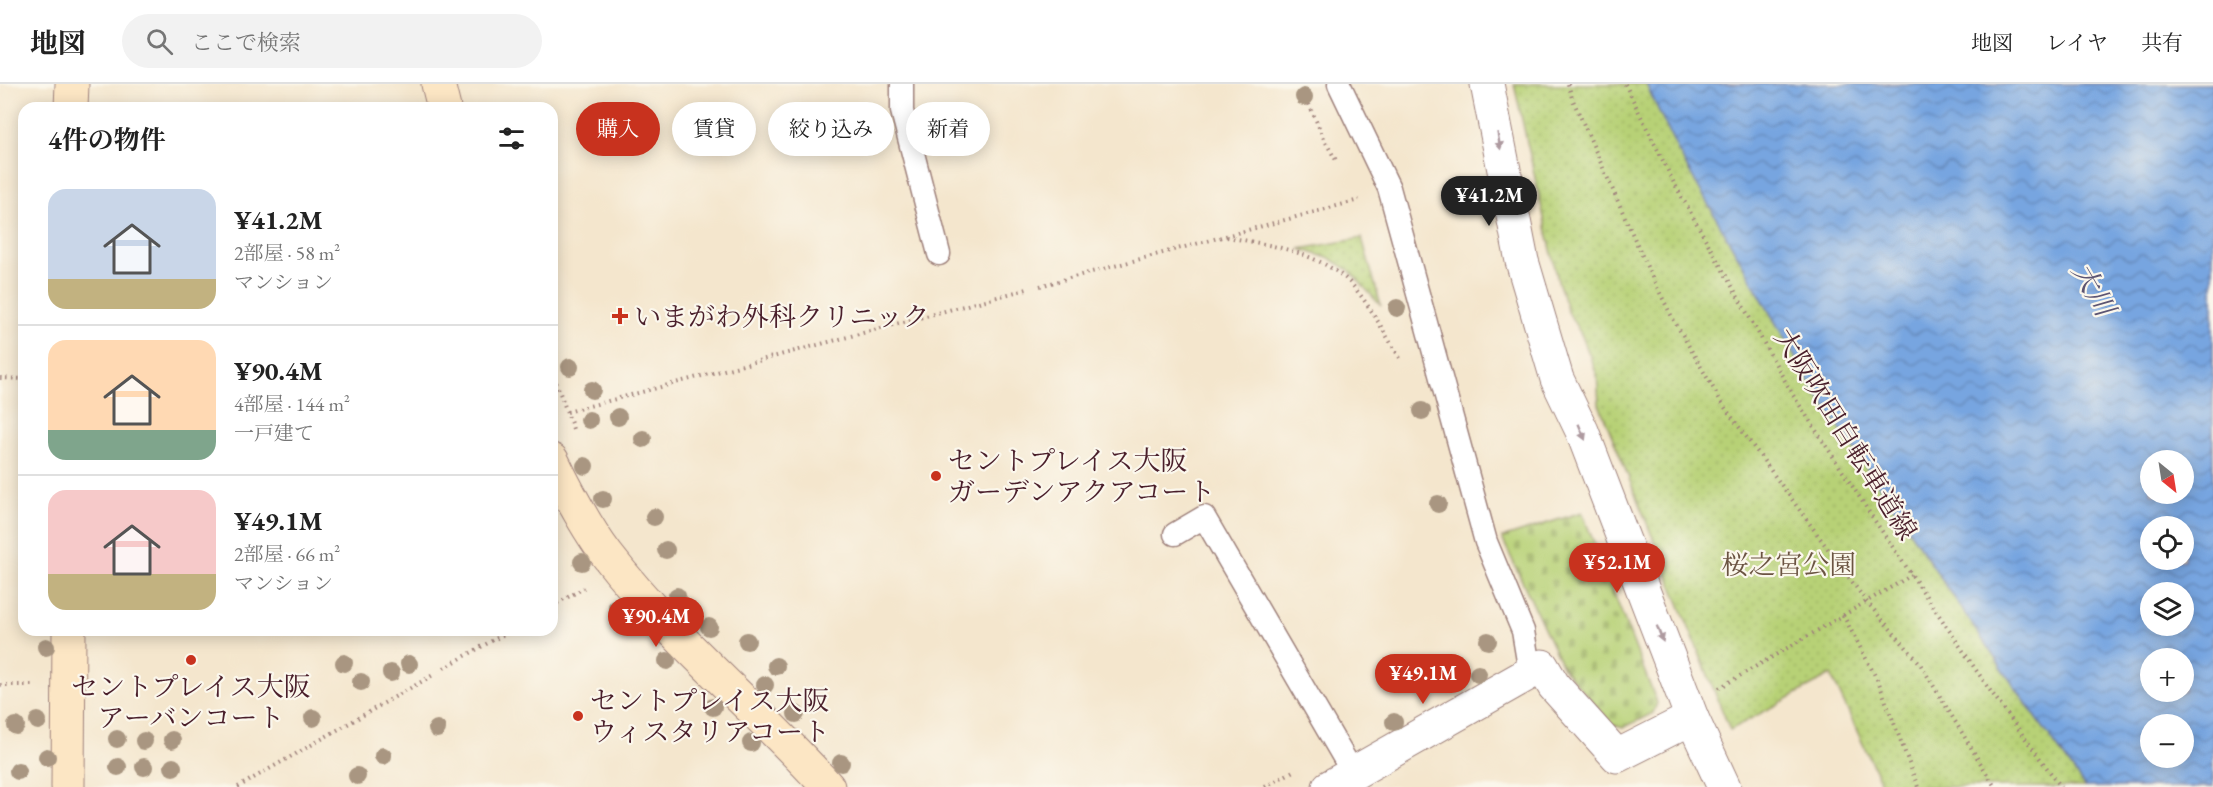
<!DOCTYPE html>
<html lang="ja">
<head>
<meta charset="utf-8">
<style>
	body { margin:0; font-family:"EB Garamond","Noto Serif JP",serif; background:#f2f2f2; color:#222; height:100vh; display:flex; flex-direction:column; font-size:22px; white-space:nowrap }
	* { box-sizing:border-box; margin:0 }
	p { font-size:20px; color:#767676 }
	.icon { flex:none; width:33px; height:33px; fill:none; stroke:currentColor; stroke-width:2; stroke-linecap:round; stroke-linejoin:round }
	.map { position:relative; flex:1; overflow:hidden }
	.sheet { position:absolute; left:18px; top:18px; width:540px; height:534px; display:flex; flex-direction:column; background:#fff; border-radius:18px; box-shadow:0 3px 15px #0003 }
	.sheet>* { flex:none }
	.banner { position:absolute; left:576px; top:18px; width:570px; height:54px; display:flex; gap:12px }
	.needle { width:39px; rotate:150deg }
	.fabs { position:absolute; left:2140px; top:366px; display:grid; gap:12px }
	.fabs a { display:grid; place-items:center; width:54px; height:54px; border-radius:50%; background:#fff; box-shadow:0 3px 15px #0003; font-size:30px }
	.price { position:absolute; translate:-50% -51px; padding:0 14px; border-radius:21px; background:#c8321e; color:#fff; font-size:20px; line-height:39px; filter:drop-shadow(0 2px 3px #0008) }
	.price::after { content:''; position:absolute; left:50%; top:36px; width:18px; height:14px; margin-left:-9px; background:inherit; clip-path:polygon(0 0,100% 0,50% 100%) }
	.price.selected { background:#222; color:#fff }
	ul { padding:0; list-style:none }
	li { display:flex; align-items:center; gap:18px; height:150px; padding:0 30px }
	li+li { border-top:2px solid #e0e0e0 }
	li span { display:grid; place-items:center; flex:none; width:168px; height:120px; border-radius:18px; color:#555 }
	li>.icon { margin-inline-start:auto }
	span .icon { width:72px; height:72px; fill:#fffc; stroke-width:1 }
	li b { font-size:26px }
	h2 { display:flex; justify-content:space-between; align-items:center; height:72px; padding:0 30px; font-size:26px }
	.chip { padding:0 21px; border-radius:27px; background:#fff; box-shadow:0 3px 15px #0003; font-size:21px; line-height:54px }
	.chip.selected { background:#c8321e; color:#fff }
	header { display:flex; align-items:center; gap:36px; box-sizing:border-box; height:84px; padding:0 30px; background:#fff; border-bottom:2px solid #e0e0e0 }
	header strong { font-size:28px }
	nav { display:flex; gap:33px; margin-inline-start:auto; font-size:21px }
	.search { width:420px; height:54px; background:#f2f2f2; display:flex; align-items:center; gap:15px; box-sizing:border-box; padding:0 21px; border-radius:33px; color:#767676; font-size:22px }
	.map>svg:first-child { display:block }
	.green { fill:url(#green-dots); stroke:#807850; stroke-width:1.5 }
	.cemetery { fill:url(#cemetery-stones); stroke:#807850; stroke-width:1.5 }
	.water { fill:url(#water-waves); stroke:#606286; stroke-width:1.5; fill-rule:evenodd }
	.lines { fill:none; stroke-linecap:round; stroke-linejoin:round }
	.lane-casing { stroke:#9f827c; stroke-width:25 }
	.street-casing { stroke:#9f827c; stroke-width:35 }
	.secondary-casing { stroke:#9f827c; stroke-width:35 }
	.path { stroke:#9f827c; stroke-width:4; stroke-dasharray:1.5 4.5; stroke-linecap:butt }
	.lane { stroke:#fff; stroke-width:22 }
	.street { stroke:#fff; stroke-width:33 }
	.secondary { stroke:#fce6c4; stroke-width:33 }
	.tree { fill:#a99681 }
	.oneway { fill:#ae9aa0 }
	.poi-dot { fill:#c8321e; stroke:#fbf7ec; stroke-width:2 }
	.labels { text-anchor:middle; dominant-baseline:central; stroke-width:4.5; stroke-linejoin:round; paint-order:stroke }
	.poi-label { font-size:27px; fill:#4a1f2b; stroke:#fbf7ec; text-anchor:start }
	.street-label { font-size:27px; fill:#4a1f2b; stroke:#fbf7ec }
	.park-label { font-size:27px; fill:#6b5442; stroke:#fbf7ec }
	.water-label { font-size:28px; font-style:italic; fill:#5c5573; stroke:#fbf7ec }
</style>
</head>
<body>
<header>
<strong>地図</strong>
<div class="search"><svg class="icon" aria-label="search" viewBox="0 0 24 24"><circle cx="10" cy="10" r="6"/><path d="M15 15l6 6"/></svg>ここで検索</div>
<nav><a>地図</a><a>レイヤ</a><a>共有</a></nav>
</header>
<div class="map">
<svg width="2213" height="703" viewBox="0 0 2213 703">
	<defs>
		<pattern id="green-dots" width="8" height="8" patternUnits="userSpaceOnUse" patternTransform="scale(1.5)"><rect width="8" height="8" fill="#b7d176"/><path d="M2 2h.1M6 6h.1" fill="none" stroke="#9fb366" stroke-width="1.8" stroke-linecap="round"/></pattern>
		<pattern id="cemetery-stones" width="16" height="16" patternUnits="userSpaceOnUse" patternTransform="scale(1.5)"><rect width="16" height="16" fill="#b7d176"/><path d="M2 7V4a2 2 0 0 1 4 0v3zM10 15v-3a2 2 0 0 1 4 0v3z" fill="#9fb366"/></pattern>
		<pattern id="water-waves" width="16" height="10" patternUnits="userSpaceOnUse" patternTransform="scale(1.5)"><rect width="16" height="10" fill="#77a5e0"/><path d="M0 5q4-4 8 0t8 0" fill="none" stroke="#6486b6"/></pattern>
	</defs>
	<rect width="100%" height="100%" fill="#fbf7ec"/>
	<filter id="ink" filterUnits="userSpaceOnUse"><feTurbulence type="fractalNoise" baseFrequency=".0167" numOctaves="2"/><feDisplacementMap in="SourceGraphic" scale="12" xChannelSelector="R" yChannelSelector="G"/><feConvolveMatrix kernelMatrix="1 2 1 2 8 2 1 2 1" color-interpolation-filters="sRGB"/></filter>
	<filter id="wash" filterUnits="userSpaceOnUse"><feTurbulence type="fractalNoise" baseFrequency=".008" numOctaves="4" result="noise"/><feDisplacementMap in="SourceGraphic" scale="24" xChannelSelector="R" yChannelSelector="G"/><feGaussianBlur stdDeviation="1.35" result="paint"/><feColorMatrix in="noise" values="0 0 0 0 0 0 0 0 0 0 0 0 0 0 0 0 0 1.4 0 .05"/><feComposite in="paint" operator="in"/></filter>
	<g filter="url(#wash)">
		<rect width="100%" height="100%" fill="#f4e6cd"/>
		<g class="green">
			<polygon points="1514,0 1646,0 1678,67 1811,301 2005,589 2085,703 1883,703 1831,591 1730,646 1599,320 1597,291 1582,252 1567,226 1558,197"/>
			<polygon points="1362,154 1381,222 1349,186 1331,175 1300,165"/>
		</g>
		<polygon class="cemetery" points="1582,428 1657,619 1653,629 1623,644 1613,641 1563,584 1502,454"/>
		<path class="water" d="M 1646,0 L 2213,0 L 2213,703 L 2085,703 L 2005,589 L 1811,301 L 1678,67 ZM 2151,376 L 2184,376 L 2184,410 L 2151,410 ZM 2151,442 L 2184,442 L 2184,476 L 2151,476 ZM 2151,508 L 2184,508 L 2184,542 L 2151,542 ZM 2151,574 L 2184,574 L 2184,608 L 2151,608 ZM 2151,640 L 2184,640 L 2184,674 L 2151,674 Z"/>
	</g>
	<g filter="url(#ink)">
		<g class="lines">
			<g class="lane-casing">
				<g id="lane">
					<polyline points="902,0 902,27 939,170"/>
					<polyline points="1339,0 1389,104 1486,458 1523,547 1530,589"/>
					<polyline points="1175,450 1204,433 1353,689"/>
				</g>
			</g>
			<g class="street-casing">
				<g id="street">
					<polyline points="1487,0 1522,177 1557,295 1582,347 1692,634 1724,703"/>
					<polyline points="1329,703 1542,582 1554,602 1617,672 1692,634"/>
				</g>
			</g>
			<g class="secondary-casing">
				<g id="secondary">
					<polyline points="438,0 444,24"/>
					<polyline points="71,24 72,0"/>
					<path d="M 552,376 C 568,409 585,442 607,471 C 672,556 757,624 828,703"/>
					<polyline points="68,703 69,546"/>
				</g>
			</g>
			<g class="path">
				<polyline points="1568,0 1572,14 1648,185 1672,233 1723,321 1866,517 1919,578 1995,703"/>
				<polyline points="1625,0 1674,99 1793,311 1873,434 1989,605 2061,703"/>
				<polyline points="1309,20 1324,55 1337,78"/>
				<path d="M 1227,153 C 1268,161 1311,166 1345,194 C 1365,211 1385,251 1400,274"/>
				<polyline points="1040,202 1359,116"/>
				<polyline points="552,287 573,345"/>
				<polyline points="0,294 24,295"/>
				<polyline points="567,328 1027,205"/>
				<polyline points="552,522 584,504"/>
				<polyline points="1843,531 1879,599 1918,703"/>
				<polyline points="444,584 511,546"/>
				<polyline points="0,601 32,601"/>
				<polyline points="1719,604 1912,491"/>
				<polyline points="238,703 433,591"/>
				<polyline points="1265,703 1295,686"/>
			</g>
			<use href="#lane" class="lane"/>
			<use href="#street" class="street"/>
			<use href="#secondary" class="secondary"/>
		</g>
		<g class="tree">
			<circle cx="1304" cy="13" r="9"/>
			<circle cx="1397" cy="224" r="9"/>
			<circle cx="570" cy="283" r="9"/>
			<circle cx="592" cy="306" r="9"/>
			<circle cx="1422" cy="327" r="9"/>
			<circle cx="618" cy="333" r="9"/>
			<circle cx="589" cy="336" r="9"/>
			<circle cx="643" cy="355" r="9"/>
			<circle cx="585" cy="382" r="9"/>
			<circle cx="603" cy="415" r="9"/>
			<circle cx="1438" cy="420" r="9"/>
			<circle cx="654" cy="433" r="9"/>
			<circle cx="666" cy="466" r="9"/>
			<circle cx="582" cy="478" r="9"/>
			<circle cx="677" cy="512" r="9"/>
			<circle cx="617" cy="523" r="9"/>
			<circle cx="709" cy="543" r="9"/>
			<circle cx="747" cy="557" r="9"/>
			<circle cx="1488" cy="557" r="9"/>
			<circle cx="46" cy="563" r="9"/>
			<circle cx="667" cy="577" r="9"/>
			<circle cx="344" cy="579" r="9"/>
			<circle cx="409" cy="580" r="9"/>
			<circle cx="776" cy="582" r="9"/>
			<circle cx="391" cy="589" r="9"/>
			<circle cx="1478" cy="590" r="9"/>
			<circle cx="361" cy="598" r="9"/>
			<circle cx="765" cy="601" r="9"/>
			<circle cx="713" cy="623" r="9"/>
			<circle cx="796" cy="630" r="9"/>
			<circle cx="313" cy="634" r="9"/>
			<circle cx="38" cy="637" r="9"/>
			<circle cx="1394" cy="638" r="9"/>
			<circle cx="16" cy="642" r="9"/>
			<circle cx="437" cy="645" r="9"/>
			<circle cx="117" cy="655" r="9"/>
			<circle cx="172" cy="656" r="9"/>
			<circle cx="144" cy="657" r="9"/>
			<circle cx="751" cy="659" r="9"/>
			<circle cx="383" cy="672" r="9"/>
			<circle cx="47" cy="673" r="9"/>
			<circle cx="841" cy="679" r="9"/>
			<circle cx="118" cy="683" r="9"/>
			<circle cx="144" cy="683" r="9"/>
			<circle cx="173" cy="683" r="9"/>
			<circle cx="18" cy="687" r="9"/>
			<circle cx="357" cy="692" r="9"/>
		</g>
		<defs><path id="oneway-solid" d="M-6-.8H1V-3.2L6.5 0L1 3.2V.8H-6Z" transform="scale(1.5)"/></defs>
		<g class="oneway">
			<use href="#oneway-solid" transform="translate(1499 57) rotate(80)"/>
			<use href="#oneway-solid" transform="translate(1582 348) rotate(67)"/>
			<use href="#oneway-solid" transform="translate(1660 550) rotate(69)"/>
		</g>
	</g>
	<g class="poi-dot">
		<path d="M617 223h6v6h6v6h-6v6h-6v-6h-6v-6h6z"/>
		<circle cx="936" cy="392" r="6"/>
		<circle cx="191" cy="576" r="6"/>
		<circle cx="578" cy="632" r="6"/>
	</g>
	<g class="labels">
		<g class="poi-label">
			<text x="634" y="232">いまがわ外科クリニック</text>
			<text x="948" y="376">セントプレイス大阪<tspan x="948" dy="31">ガーデンアクアコート</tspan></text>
			<text x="191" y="602" text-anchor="middle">セントプレイス大阪<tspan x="191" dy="31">アーバンコート</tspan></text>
			<text x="590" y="616">セントプレイス大阪<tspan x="590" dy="31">ウィスタリアコート</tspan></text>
		</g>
		<g class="street-label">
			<text transform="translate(1846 350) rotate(58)">大阪吹田自転車道線</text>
		</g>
		<g class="park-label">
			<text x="1789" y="480">桜之宮公園</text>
		</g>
		<g class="water-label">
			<text transform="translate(2094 205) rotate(60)">大川</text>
		</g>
	</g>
</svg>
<div class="fabs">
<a><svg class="needle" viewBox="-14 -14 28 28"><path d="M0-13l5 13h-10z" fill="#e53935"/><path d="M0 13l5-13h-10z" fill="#767676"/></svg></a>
<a><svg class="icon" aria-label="locate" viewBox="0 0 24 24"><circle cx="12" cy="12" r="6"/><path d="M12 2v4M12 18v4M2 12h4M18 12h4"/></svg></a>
<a><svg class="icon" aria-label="layers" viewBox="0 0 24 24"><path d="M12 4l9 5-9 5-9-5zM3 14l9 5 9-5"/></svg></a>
<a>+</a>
<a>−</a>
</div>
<b class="price selected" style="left:1489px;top:143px">¥41.2M</b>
<b class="price" style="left:1617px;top:510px">¥52.1M</b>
<b class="price" style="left:656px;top:564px">¥90.4M</b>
<b class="price" style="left:1423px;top:621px">¥49.1M</b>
<div class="banner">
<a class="chip selected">購入</a>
<a class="chip">賃貸</a>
<a class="chip">絞り込み</a>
<a class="chip">新着</a>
</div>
<section class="sheet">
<h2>4件の物件<svg class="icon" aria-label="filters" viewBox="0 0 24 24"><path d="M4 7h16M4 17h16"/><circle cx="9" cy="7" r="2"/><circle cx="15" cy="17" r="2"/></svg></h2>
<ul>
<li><span style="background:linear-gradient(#c9d6e8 75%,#c2b280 0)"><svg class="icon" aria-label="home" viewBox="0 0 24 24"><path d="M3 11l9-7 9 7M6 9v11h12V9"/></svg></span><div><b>¥41.2M</b><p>2部屋 · 58 m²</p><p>マンション</p></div></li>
<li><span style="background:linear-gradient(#ffd9b3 75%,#7fa58c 0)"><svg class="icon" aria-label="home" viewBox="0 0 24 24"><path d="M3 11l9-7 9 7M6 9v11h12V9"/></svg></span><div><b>¥90.4M</b><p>4部屋 · 144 m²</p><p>一戸建て</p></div></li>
<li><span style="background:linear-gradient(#f6c9c9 70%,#c2b280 0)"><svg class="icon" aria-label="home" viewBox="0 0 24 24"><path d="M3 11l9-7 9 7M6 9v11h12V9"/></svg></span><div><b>¥49.1M</b><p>2部屋 · 66 m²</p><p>マンション</p></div></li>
</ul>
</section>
</div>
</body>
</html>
